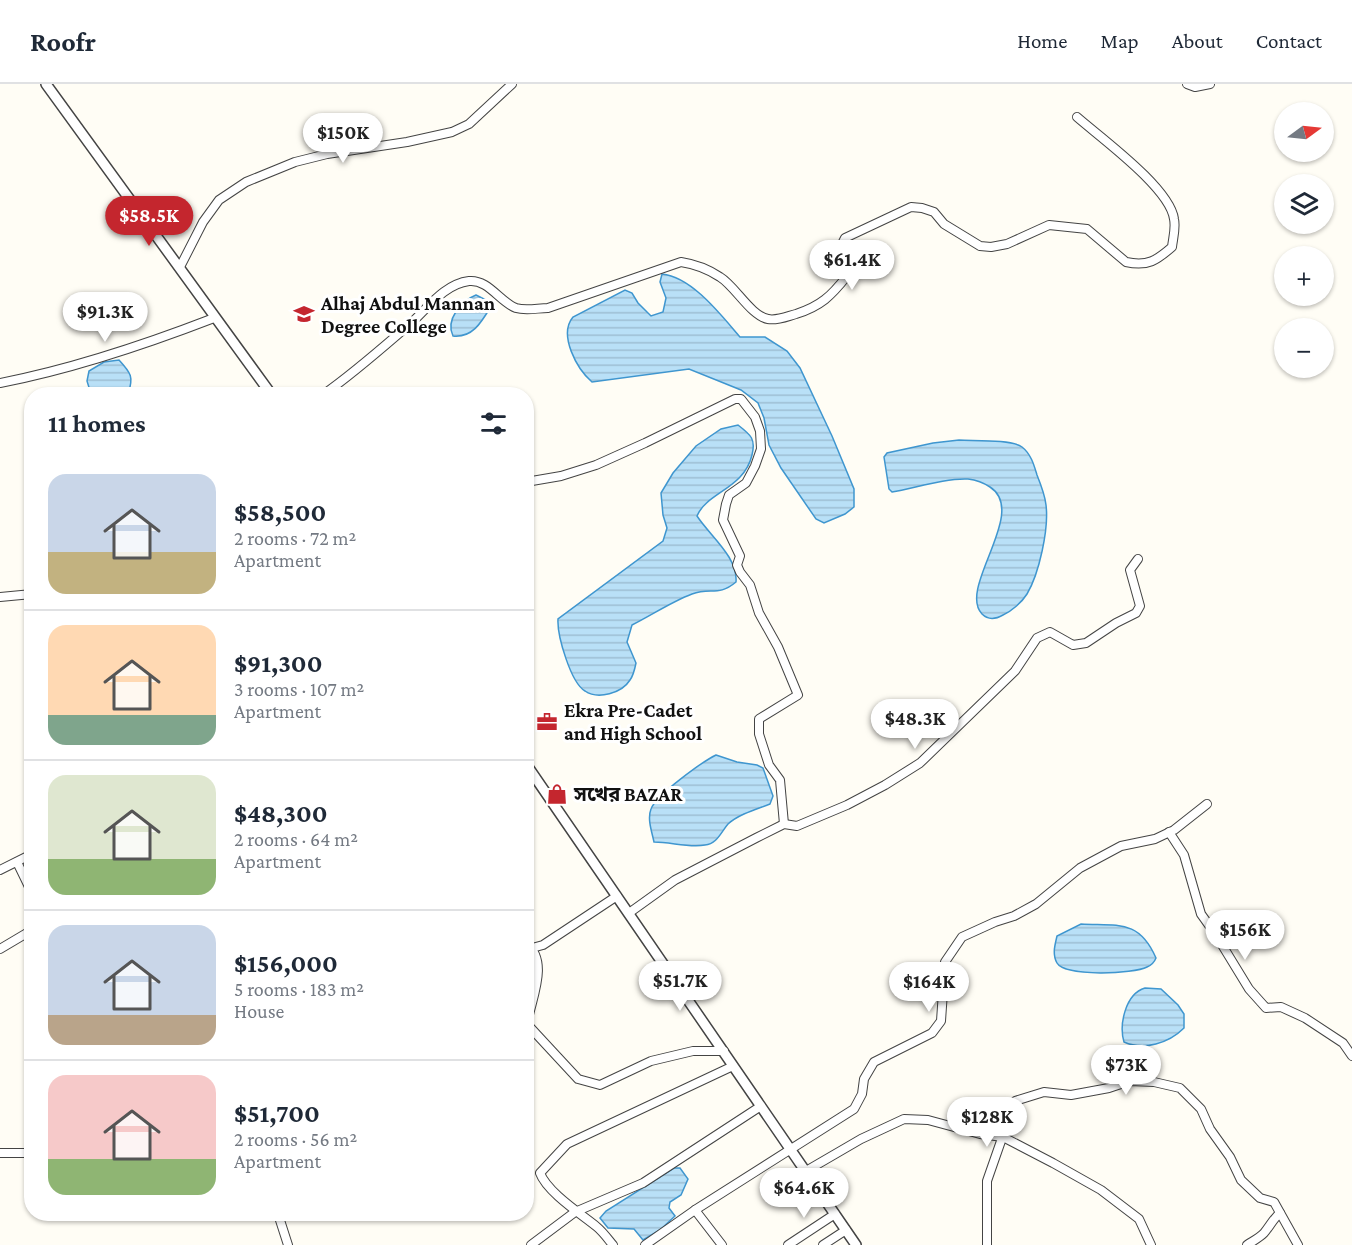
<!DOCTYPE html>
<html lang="en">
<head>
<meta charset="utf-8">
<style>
	body { margin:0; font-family:"Crimson Pro","Noto Sans Bengali",serif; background:#f2f2f3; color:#1f2937; height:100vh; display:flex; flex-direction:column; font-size:22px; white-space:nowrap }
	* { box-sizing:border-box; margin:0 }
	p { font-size:20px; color:#747a83 }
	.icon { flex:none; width:33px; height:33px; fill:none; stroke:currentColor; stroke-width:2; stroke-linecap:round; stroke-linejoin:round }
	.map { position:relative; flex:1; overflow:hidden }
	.drawer { position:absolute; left:24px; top:303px; width:510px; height:834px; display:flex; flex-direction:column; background:#fff; border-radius:24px; box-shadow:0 2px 4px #0004 }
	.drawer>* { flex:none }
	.needle { width:39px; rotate:75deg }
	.fabs { position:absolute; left:1274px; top:18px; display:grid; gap:12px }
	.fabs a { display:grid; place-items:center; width:60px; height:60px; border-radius:50%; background:#fff; box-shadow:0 2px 4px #0004; font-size:30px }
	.price { position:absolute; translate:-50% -51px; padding:0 14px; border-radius:21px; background:#fff; color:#222; font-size:20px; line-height:39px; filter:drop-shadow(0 2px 3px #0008) }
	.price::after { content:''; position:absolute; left:50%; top:36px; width:18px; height:14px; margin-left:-9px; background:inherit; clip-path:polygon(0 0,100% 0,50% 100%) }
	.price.active { background:#c4262e; color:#fff }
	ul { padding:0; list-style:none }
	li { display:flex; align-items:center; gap:18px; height:150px; padding:0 24px }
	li+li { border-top:2px solid #e0e1e3 }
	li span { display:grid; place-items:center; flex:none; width:168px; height:120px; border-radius:18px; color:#555 }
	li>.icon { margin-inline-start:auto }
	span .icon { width:72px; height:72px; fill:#fffc; stroke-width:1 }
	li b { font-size:26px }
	h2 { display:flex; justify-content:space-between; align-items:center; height:72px; padding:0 24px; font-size:26px }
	header { display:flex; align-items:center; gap:36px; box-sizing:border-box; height:84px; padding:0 30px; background:#fff; border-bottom:2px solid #e0e1e3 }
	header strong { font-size:28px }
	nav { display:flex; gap:33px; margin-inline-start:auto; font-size:21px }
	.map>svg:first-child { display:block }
	.water { fill:url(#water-rules); stroke:#3f96cf; stroke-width:1.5 }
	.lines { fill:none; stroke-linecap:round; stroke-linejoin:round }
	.minor-casing { stroke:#444; stroke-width:10 }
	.tertiary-casing { stroke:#444; stroke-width:12 }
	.minor { stroke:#fff; stroke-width:8 }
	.tertiary { stroke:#fff; stroke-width:9 }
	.labels { text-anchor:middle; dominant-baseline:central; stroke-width:6; stroke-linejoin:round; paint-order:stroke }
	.poi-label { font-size:20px; font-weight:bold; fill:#111; stroke:#fff; text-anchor:start }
</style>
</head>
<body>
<header>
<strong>Roofr</strong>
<nav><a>Home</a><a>Map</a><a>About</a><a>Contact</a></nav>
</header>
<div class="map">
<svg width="1352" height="1161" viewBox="0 0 1352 1161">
	<defs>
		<pattern id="water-rules" width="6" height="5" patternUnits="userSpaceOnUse" patternTransform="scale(1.5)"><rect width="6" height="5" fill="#b9e0f7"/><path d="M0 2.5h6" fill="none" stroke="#9ebfd3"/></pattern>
	</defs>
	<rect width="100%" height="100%" fill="#fffdf5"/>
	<g class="water">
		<path d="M 662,190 C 692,193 721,231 740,253 L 765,253 L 787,267 L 800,284 L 832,352 L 854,405 L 854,423 L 845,430 L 824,439 L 816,435 L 781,384 L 769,361 L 764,334 L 758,319 L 741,306 L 689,285 L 592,298 C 577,285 558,251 573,233 L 625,206 L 632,209 L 638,219 L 651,232 L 663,228 L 666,214 L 660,198 Z"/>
		<path d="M 476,211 L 488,217 L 490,224 C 481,239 472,254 453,252 C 445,236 461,217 476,211 Z"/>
		<path d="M 119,276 C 131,289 134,293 128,310 L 91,310 L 87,297 L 89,287 L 104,278 Z"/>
		<path d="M 738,341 C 751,351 756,355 752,371 C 744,405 707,408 697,432 C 710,452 738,473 736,498 C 718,513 711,503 692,510 C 671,518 652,531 632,541 L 627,558 L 636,579 C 635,584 633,592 630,596 C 622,609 598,616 585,607 C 571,599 557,552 558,535 L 663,457 L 667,444 L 663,431 L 661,409 L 673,389 L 696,362 L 721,345 Z"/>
		<path d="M 959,356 C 973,357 1011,355 1022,363 C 1031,370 1034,381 1037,391 C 1041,401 1045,411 1046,421 C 1049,445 1039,490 1027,510 C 1022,518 1012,527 1003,531 C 996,535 988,536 982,530 C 957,504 1029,428 990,403 C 984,399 976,396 968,395 C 945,394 915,404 892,408 L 889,405 L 884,373 L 887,369 L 933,359 Z"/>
		<path d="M 716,671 L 737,678 L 757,681 L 763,684 L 773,712 L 770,720 C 757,725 739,730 728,740 C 721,748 717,760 705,761 C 689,764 671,758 654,758 C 652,748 647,735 651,725 C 656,711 702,678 716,671 Z"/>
		<path d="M 1081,840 C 1118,842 1139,835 1156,874 C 1154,879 1152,881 1147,883 C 1134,890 1065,893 1057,879 C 1052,870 1055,861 1057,852 Z"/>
		<path d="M 1145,904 L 1161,905 L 1178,921 L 1184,930 L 1184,944 C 1169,959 1144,967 1124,958 C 1119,941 1125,910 1145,904 Z"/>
		<polygon points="674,1084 680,1084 688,1095 681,1111 670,1118 669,1124 675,1132 660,1146 643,1156 634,1145 608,1144 600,1134 606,1127"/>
	</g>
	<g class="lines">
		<g class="minor-casing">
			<g id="minor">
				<polyline points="1187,0 1195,3 1210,0"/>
				<polyline points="180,183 203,138 219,116 246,98 295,78 327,70 407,58 452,48 469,40 512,0"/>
				<path d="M 0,299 C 73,285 144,261 214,234"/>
				<path d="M 324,310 C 354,289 382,264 410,240 C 427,225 444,200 469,197 C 488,195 500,218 516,224 C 526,227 538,224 548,224 L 681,178 C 694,180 708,185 720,193 C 735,202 751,232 768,235 C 777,237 788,232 796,230 C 821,222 831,212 847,192 L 841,162 L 845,154 L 911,123 L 922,124 L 934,128 L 944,140 L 980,162 L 991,163 L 1007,160 L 1049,141 L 1087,145 L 1126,178 C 1148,183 1157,176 1172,163 C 1173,154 1176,144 1174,135 C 1170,104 1101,54 1077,33"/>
				<polyline points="526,398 561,392 596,381 645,359 735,315 741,315 755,333 760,347 761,365 755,382 746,399 729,411 726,420 723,436 740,472 737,481 740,488 750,501 759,529 778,563 798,611 759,635 759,650 769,681 780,696 784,740"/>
				<polyline points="0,513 32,510"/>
				<polyline points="1169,748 1184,771 1201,830 1216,851 1249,905 1266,924 1281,923 1305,934 1343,959 1352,972"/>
				<polyline points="17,778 32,809"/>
				<polyline points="0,786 32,770"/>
				<polyline points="629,829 675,796 756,754 784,740 797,742 847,721 885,701 920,679 1015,587 1037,554 1050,548 1073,561 1086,559 1116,539 1136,529 1140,522 1130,486 1138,475"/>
				<path d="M 526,859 C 550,878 531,915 527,940 L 578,995 L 600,1001 L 651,977 L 693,967 L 724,967"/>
				<polyline points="0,865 32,846"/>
				<polyline points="526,870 532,864 543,861 617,812"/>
				<polyline points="0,1069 32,1069"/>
				<polyline points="806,1087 861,1055 904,1035 928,1036 980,1050 1003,1053 1053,1079 1101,1106 1139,1135 1151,1161"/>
				<polyline points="695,1126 722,1161"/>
				<polyline points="278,1130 288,1161"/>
				<polyline points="531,1161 575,1128 643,1099 761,1022"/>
				<path d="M 613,1161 C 608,1155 603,1148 597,1143 C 581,1130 547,1108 540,1089 L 567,1060 L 733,982"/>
				<polyline points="645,1161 695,1126 854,1025 862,1010 864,995 874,978 932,949 941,937 945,878 962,853 995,838 1014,832 1036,820 1080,784 1121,762 1155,755 1174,746 1207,720"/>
				<polyline points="788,1161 835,1130"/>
				<polyline points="823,1161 846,1146"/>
				<polyline points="987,1161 987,1097 1015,1017 1044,1008 1071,1011 1109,1004 1130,997 1154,998 1180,1004 1201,1025 1210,1045 1230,1073 1241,1096 1260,1114 1274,1118 1298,1161"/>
				<path d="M 1247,1161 C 1253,1157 1259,1154 1264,1149 C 1270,1142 1273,1135 1280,1129"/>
			</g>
		</g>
		<g class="tertiary-casing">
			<g id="tertiary">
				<polyline points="46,0 271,310"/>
				<polyline points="526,680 856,1161"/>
			</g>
		</g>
		<use href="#minor" class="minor"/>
		<use href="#tertiary" class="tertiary"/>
	</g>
	<defs>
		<g id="university-bare" transform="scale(1.62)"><path d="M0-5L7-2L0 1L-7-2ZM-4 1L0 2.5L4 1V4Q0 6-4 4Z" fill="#c4262e" stroke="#fff" stroke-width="2.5" paint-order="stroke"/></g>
		<g id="office-bare" transform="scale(1.62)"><path d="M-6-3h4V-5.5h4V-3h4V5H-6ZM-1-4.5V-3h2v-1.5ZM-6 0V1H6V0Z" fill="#c4262e" stroke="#fff" stroke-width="2.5" paint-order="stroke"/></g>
		<g id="shop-bare" transform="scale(1.62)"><path d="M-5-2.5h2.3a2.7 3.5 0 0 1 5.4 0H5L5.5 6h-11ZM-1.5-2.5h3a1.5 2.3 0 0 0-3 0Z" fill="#c4262e" stroke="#fff" stroke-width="2.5" paint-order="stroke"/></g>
	</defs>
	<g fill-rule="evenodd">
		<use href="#university-bare" x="304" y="230"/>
		<use href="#office-bare" x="547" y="638"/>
		<use href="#shop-bare" x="557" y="710"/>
	</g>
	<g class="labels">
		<g class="poi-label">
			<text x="321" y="219">Alhaj Abdul Mannan<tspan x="321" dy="23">Degree College</tspan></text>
			<text x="564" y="626">Ekra Pre-Cadet<tspan x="564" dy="23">and High School</tspan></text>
			<text x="574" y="710">সখের BAZAR</text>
		</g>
	</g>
</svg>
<div class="fabs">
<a><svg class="needle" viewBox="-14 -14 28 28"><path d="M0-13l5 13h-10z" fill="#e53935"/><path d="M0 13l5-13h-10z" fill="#747a83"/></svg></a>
<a><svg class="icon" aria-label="layers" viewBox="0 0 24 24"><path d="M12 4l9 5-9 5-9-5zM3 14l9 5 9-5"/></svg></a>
<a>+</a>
<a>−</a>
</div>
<b class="price" style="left:343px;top:80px">$150K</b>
<b class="price active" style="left:149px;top:163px">$58.5K</b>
<b class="price" style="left:852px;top:207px">$61.4K</b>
<b class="price" style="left:105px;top:259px">$91.3K</b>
<b class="price" style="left:915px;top:666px">$48.3K</b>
<b class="price" style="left:1245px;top:877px">$156K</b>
<b class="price" style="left:680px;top:928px">$51.7K</b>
<b class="price" style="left:929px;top:929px">$164K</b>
<b class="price" style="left:1126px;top:1012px">$73K</b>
<b class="price" style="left:987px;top:1064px">$128K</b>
<b class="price" style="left:804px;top:1135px">$64.6K</b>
<section class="drawer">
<h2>11 homes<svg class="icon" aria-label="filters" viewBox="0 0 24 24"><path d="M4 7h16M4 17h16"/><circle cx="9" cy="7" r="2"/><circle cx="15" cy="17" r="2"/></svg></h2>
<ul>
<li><span style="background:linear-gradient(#c9d6e8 65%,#c2b280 0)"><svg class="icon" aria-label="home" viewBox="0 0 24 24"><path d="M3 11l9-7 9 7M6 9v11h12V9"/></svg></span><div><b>$58,500</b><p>2 rooms · 72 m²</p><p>Apartment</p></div></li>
<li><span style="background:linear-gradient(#ffd9b3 75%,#7fa58c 0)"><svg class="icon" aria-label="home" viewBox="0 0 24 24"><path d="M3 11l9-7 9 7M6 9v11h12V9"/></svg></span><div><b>$91,300</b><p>3 rooms · 107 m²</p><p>Apartment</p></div></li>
<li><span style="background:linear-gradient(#dfe7d0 70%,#8fb573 0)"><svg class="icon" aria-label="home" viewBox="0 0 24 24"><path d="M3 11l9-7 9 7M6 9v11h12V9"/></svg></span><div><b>$48,300</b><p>2 rooms · 64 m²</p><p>Apartment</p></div></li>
<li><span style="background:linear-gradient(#c9d6e8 75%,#b9a48a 0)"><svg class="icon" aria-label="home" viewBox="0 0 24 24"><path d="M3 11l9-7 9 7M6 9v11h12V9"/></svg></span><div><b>$156,000</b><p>5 rooms · 183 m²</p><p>House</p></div></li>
<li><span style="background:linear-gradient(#f6c9c9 70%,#8fb573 0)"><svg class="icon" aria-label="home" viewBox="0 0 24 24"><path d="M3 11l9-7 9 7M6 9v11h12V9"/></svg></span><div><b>$51,700</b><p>2 rooms · 56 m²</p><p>Apartment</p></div></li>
</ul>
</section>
</div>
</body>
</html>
